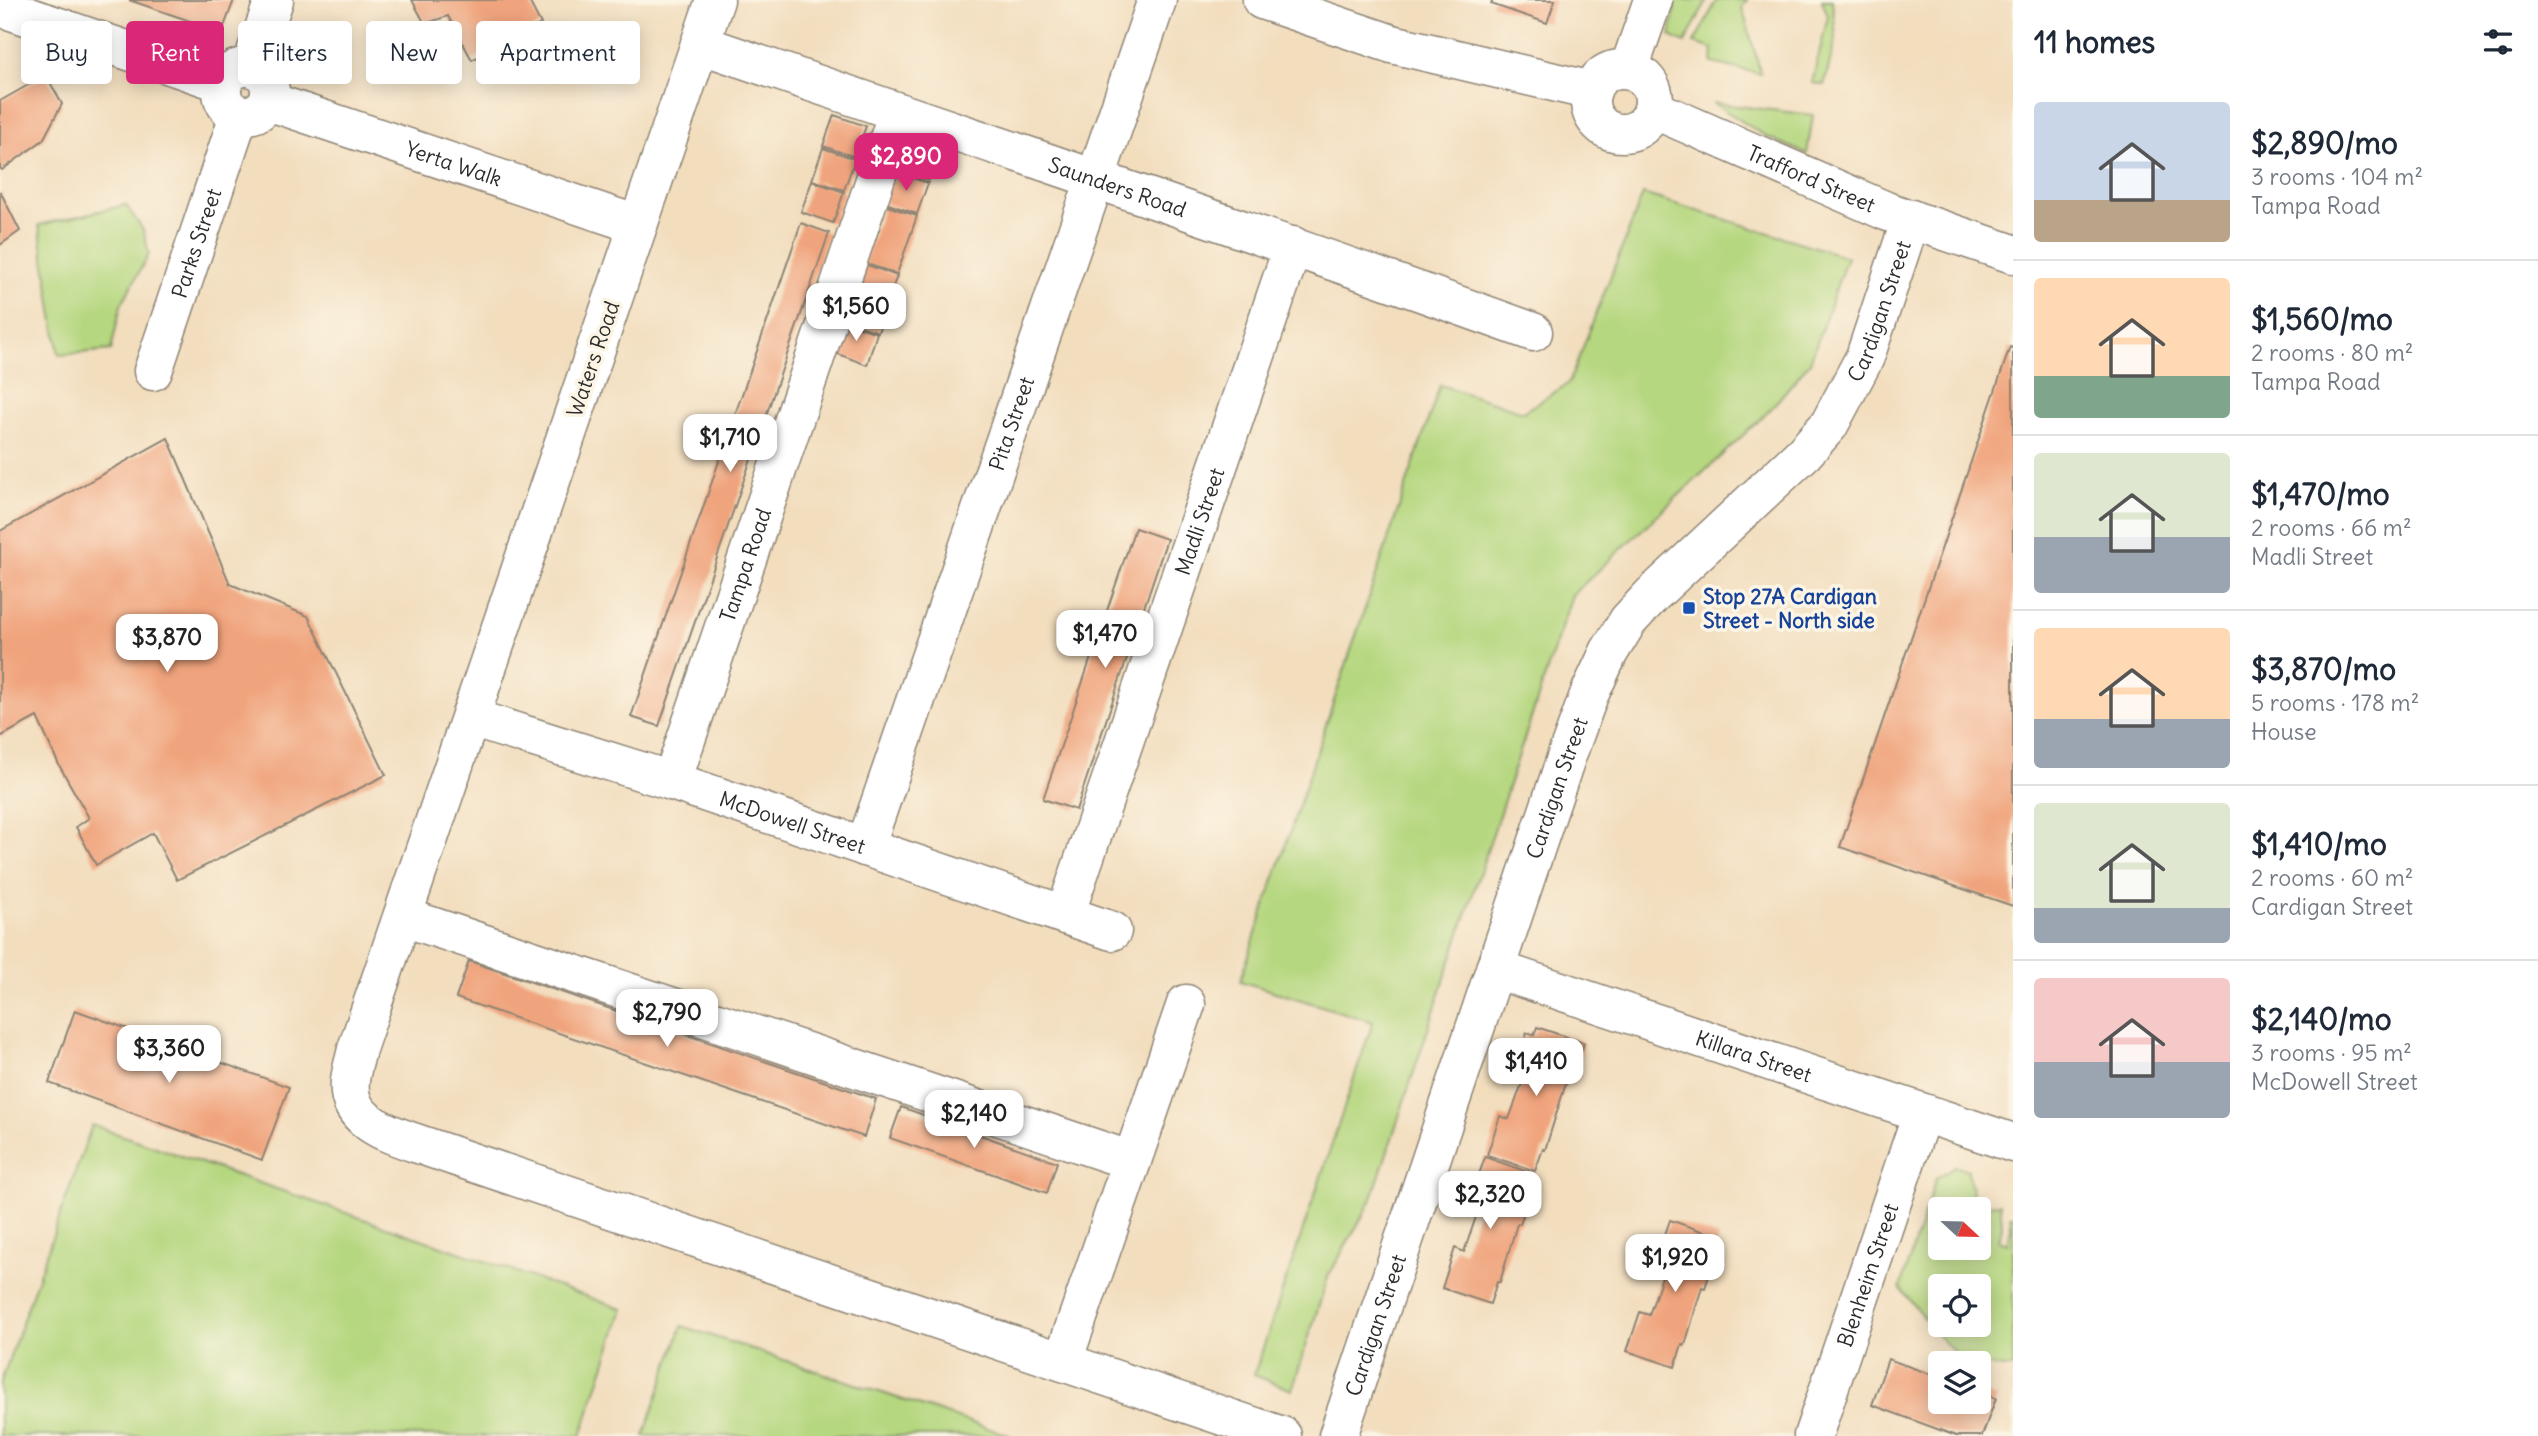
<!DOCTYPE html>
<html lang="en">
<head>
<meta charset="utf-8">
<style>
	body { margin:0; font-family:Delius,sans-serif; background:#f6f6f7; color:#1f2937; height:100vh; display:flex; flex-direction:column; font-size:26px; white-space:nowrap }
	* { box-sizing:border-box; margin:0 }
	p { font-size:23px; color:#747a83 }
	.icon { flex:none; width:38px; height:38px; fill:none; stroke:currentColor; stroke-width:2; stroke-linecap:round; stroke-linejoin:round }
	.map { position:relative; flex:1; overflow:hidden }
	.sheet { display:flex; flex-direction:column; background:#fff; width:525px }
	.sheet>* { flex:none }
	.hud { position:absolute; left:21px; top:21px; width:665px; height:63px; display:flex; gap:14px }
	.needle { width:46px; rotate:112deg }
	.fabs { position:absolute; left:1928px; top:1197px; display:grid; gap:14px }
	.fabs a { display:grid; place-items:center; width:63px; height:63px; border-radius:7px; background:#fff; box-shadow:0 4px 18px #0003; font-size:35px }
	.price { position:absolute; translate:-50% -60px; padding:0 16px; border-radius:14px; background:#fff; color:#222; font-size:23px; line-height:46px; filter:drop-shadow(0 2px 4px #0008) }
	.price::after { content:''; position:absolute; left:50%; top:42px; width:21px; height:16px; margin-left:-10px; background:inherit; clip-path:polygon(0 0,100% 0,50% 100%) }
	.price.current { background:#db2777; color:#fff }
	ul { padding:0; list-style:none }
	li { display:flex; align-items:center; gap:21px; height:175px; padding:0 21px }
	li+li { border-top:2px solid #e0e1e3 }
	li span { display:grid; place-items:center; flex:none; width:196px; height:140px; border-radius:7px; color:#555 }
	li>.icon { margin-inline-start:auto }
	span .icon { width:84px; height:84px; fill:#fffc; stroke-width:1 }
	li b { font-size:30px }
	h2 { display:flex; justify-content:space-between; align-items:center; height:84px; padding:0 21px; font-size:30px }
	.pill { padding:0 24px; border-radius:7px; background:#fff; box-shadow:0 4px 18px #0003; font-size:24px; line-height:63px }
	.pill.current { background:#db2777; color:#fff }
	main { display:flex; flex:1; min-height:0 }
	.map>svg:first-child { display:block }
	.green { fill:#b5d77f; stroke:#708155; stroke-width:2; fill-rule:evenodd }
	.building { fill:#f0a47d }
	.lines { fill:none; stroke-linecap:round; stroke-linejoin:round }
	.minor-casing { stroke:#8e8474; stroke-width:41 }
	.minor { stroke:#fff; stroke-width:38 }
	.transit-dot { fill:#1a4fb4; stroke:#fcf5e5; stroke-width:2.5 }
	.labels { text-anchor:middle; dominant-baseline:central; stroke-width:7; stroke-linejoin:round; paint-order:stroke }
	.street-label { font-size:21px; fill:#2b2b2b; stroke:#fcf5e5 }
	.transit-label { font-size:21px; font-weight:bold; fill:#164399; stroke:#fcf5e5; text-anchor:start }
</style>
</head>
<body>
<main>
<div class="map">
<svg width="2013" height="1436" viewBox="0 0 2013 1436">
	<rect width="100%" height="100%" fill="#fcf5e5"/>
	<filter id="ink" filterUnits="userSpaceOnUse"><feTurbulence type="fractalNoise" baseFrequency=".0143" numOctaves="2"/><feDisplacementMap in="SourceGraphic" scale="14" xChannelSelector="R" yChannelSelector="G"/><feConvolveMatrix kernelMatrix="1 2 1 2 8 2 1 2 1" color-interpolation-filters="sRGB"/></filter>
	<filter id="wash" filterUnits="userSpaceOnUse"><feTurbulence type="fractalNoise" baseFrequency=".00686" numOctaves="4" result="noise"/><feDisplacementMap in="SourceGraphic" scale="28" xChannelSelector="R" yChannelSelector="G"/><feGaussianBlur stdDeviation="1.57" result="paint"/><feColorMatrix in="noise" values="0 0 0 0 0 0 0 0 0 0 0 0 0 0 0 0 0 1.4 0 .05"/><feComposite in="paint" operator="in"/></filter>
	<g filter="url(#wash)">
		<rect width="100%" height="100%" fill="#f2ddbd"/>
		<g class="green">
			<polygon points="1676,0 1707,0 1685,43 1670,36"/>
			<polygon points="1717,0 1747,0 1742,7 1761,74 1712,63 1713,49 1694,43"/>
			<polygon points="1822,0 1832,0 1836,38 1824,85 1812,83 1828,16"/>
			<polygon points="1713,103 1813,115 1807,154 1767,137"/>
			<polygon points="1643,194 1847,257 1810,362 1769,411 1572,595 1371,1201 1328,1277 1292,1390 1254,1375 1373,1022 1240,981 1440,385 1523,412 1569,383"/>
			<polygon points="126,205 143,230 149,254 121,305 111,350 59,355 39,225"/>
			<polygon points="92,1125 623,1309 581,1436 0,1436 0,1385"/>
			<path d="M 1955,1166 L 1968,1170 L 1975,1209 L 1941,1209 L 1941,1248 L 1979,1248 L 1979,1218 L 1984,1218 L 1984,1206 L 2000,1203 L 2002,1225 L 1999,1241 L 2007,1244 L 2011,1228 L 2010,1216 L 2013,1216 L 2013,1368 C 1995,1368 1976,1366 1961,1357 C 1944,1347 1915,1305 1900,1288 L 1936,1178 ZM 1941,1286 L 1979,1286 L 1979,1325 L 1941,1325 Z"/>
			<polygon points="682,1326 1011,1436 644,1436"/>
		</g>
		<g id="blocks">
			<g class="building">
				<polygon points="129,0 234,0 222,32"/>
				<polygon points="412,0 531,0 530,3 541,24 472,60 448,16 425,24"/>
				<polygon points="1493,0 1555,0 1547,23 1491,4"/>
				<polygon points="46,75 62,104 43,140 2,170 0,168 0,101"/>
				<polygon points="834,115 866,126 855,157 823,146"/>
				<polygon points="906,138 939,149 928,180 896,170"/>
				<polygon points="823,148 855,159 844,190 812,180"/>
				<polygon points="895,172 928,183 917,214 885,203"/>
				<polygon points="812,181 844,192 833,223 801,212"/>
				<polygon points="0,191 20,231 0,245"/>
				<polygon points="884,205 917,216 897,274 864,263"/>
				<polygon points="801,223 829,233 659,726 631,717"/>
				<polygon points="865,264 897,276 888,299 857,288"/>
				<polygon points="856,289 889,301 878,332 845,321"/>
				<polygon points="845,322 877,333 867,365 835,353"/>
				<polygon points="2010,347 2013,348 2013,906 1840,847"/>
				<polygon points="168,438 230,584 308,616 386,775 177,880 153,833 96,865 76,827 89,818 59,765 37,717 0,737 0,531"/>
				<polygon points="1135,528 1167,539 1076,810 1043,799"/>
				<polygon points="469,961 876,1099 864,1137 456,998"/>
				<polygon points="75,1010 289,1087 262,1160 49,1083"/>
				<polygon points="1537,1027 1584,1043 1576,1068 1571,1067 1545,1150 1543,1149 1535,1171 1487,1155 1500,1116 1509,1119 1524,1078 1514,1074 1527,1033 1534,1035"/>
				<polygon points="901,1107 1057,1162 1047,1193 890,1138"/>
				<polygon points="1485,1157 1534,1174 1526,1197 1529,1198 1520,1224 1517,1224 1500,1282 1497,1282 1490,1304 1442,1288 1455,1248 1464,1252 1481,1202 1471,1198"/>
				<polygon points="1670,1220 1719,1237 1711,1260 1714,1260 1705,1288 1702,1287 1685,1345 1682,1344 1675,1367 1627,1351 1640,1312 1649,1315 1666,1265 1656,1261"/>
				<polygon points="1888,1359 1941,1378 1941,1402 1979,1402 1979,1392 1996,1398 1982,1436 1956,1436 1872,1405"/>
			</g>
		</g>
	</g>
	<g filter="url(#ink)">
		<use href="#blocks" fill-opacity="0" stroke="#8e8474" stroke-width="2"/>
		<g class="lines">
			<g class="minor-casing">
				<g id="minor">
					<path d="M 715,0 L 357,1049 C 355,1059 351,1070 350,1081 C 345,1125 397,1136 430,1148 L 1282,1436"/>
					<polyline points="1262,0 1392,44 1592,91"/>
					<polyline points="0,7 223,83"/>
					<path id="s1" d="M 700,44 C 978,140 1257,232 1533,332"/>
					<circle cx="246" cy="91" r="24"/>
					<polyline points="251,67 274,0"/>
					<circle cx="1622" cy="101" r="32"/>
					<polyline points="1629,69 1653,0"/>
					<path id="s2" d="M 268,101 L 638,225"/>
					<path id="s3" d="M 1653,109 L 1886,211 L 2013,254"/>
					<path id="s4" d="M 153,371 L 239,115"/>
					<path id="s5" d="M 471,718 L 672,781 L 1112,931"/>
					<path id="s6" d="M 672,781 L 898,112"/>
					<path id="s7" d="M 865,847 L 1157,0"/>
					<path id="s8" d="M 1065,915 L 1293,246"/>
					<polyline points="404,917 1132,1161"/>
					<path id="s9" d="M 1495,969 L 2013,1143"/>
					<polyline points="1063,1361 1186,1004"/>
					<path id="s10" d="M 1338,1436 L 1567,755 L 1589,695 L 1609,652 L 1628,621 L 1652,595 L 1804,453 L 1829,425 L 1865,357 L 1911,219"/>
					<path id="s11" d="M 1813,1436 L 1922,1113"/>
				</g>
			</g>
			<use href="#minor" class="minor"/>
		</g>
	</g>
	<rect class="transit-dot" x="1682" y="601" width="14" height="14" rx="3.5"/>
	<g class="labels">
		<g class="street-label">
			<text stroke="none"><textPath href="#s2" startOffset="196">Yerta Walk</textPath></text>
			<text stroke="none"><textPath href="#s3" startOffset="173">Trafford Street</textPath></text>
			<text stroke="none"><textPath href="#s1" startOffset="441">Saunders Road</textPath></text>
			<text stroke="none"><textPath href="#s4" startOffset="135">Parks Street</textPath></text>
			<text stroke="none"><textPath href="#s10" startOffset="1272">Cardigan Street</textPath></text>
			<text transform="translate(593 359) rotate(-71)">Waters Road</text>
			<text stroke="none"><textPath href="#s7" startOffset="448">Pita Street</textPath></text>
			<text stroke="none"><textPath href="#s8" startOffset="416">Madli Street</textPath></text>
			<text stroke="none"><textPath href="#s6" startOffset="228">Tampa Road</textPath></text>
			<text stroke="none"><textPath href="#s10" startOffset="684">Cardigan Street</textPath></text>
			<text stroke="none"><textPath href="#s5" startOffset="338">McDowell Street</textPath></text>
			<text stroke="none"><textPath href="#s9" startOffset="273">Killara Street</textPath></text>
			<text stroke="none"><textPath href="#s11" startOffset="170">Blenheim Street</textPath></text>
			<text stroke="none"><textPath href="#s10" startOffset="117">Cardigan Street</textPath></text>
		</g>
		<g class="transit-label">
			<text x="1703" y="596">Stop 27A Cardigan<tspan x="1703" dy="24">Street - North side</tspan></text>
		</g>
	</g>
</svg>
<div class="fabs">
<a><svg class="needle" viewBox="-14 -14 28 28"><path d="M0-13l5 13h-10z" fill="#e53935"/><path d="M0 13l5-13h-10z" fill="#747a83"/></svg></a>
<a><svg class="icon" aria-label="locate" viewBox="0 0 24 24"><circle cx="12" cy="12" r="6"/><path d="M12 2v4M12 18v4M2 12h4M18 12h4"/></svg></a>
<a><svg class="icon" aria-label="layers" viewBox="0 0 24 24"><path d="M12 4l9 5-9 5-9-5zM3 14l9 5 9-5"/></svg></a>
</div>
<b class="price current" style="left:906px;top:193px">$2,890</b>
<b class="price" style="left:856px;top:343px">$1,560</b>
<b class="price" style="left:730px;top:474px">$1,710</b>
<b class="price" style="left:1105px;top:670px">$1,470</b>
<b class="price" style="left:167px;top:674px">$3,870</b>
<b class="price" style="left:667px;top:1049px">$2,790</b>
<b class="price" style="left:169px;top:1085px">$3,360</b>
<b class="price" style="left:1536px;top:1098px">$1,410</b>
<b class="price" style="left:974px;top:1150px">$2,140</b>
<b class="price" style="left:1490px;top:1231px">$2,320</b>
<b class="price" style="left:1675px;top:1294px">$1,920</b>
<div class="hud">
<a class="pill">Buy</a>
<a class="pill current">Rent</a>
<a class="pill">Filters</a>
<a class="pill">New</a>
<a class="pill">Apartment</a>
</div>
</div>
<section class="sheet">
<h2>11 homes<svg class="icon" aria-label="filters" viewBox="0 0 24 24"><path d="M4 7h16M4 17h16"/><circle cx="9" cy="7" r="2"/><circle cx="15" cy="17" r="2"/></svg></h2>
<ul>
<li><span style="background:linear-gradient(#c9d6e8 70%,#b9a48a 0)"><svg class="icon" aria-label="home" viewBox="0 0 24 24"><path d="M3 11l9-7 9 7M6 9v11h12V9"/></svg></span><div><b>$2,890/mo</b><p>3 rooms · 104 m²</p><p>Tampa Road</p></div></li>
<li><span style="background:linear-gradient(#ffd9b3 70%,#7fa58c 0)"><svg class="icon" aria-label="home" viewBox="0 0 24 24"><path d="M3 11l9-7 9 7M6 9v11h12V9"/></svg></span><div><b>$1,560/mo</b><p>2 rooms · 80 m²</p><p>Tampa Road</p></div></li>
<li><span style="background:linear-gradient(#dfe7d0 60%,#9aa5b1 0)"><svg class="icon" aria-label="home" viewBox="0 0 24 24"><path d="M3 11l9-7 9 7M6 9v11h12V9"/></svg></span><div><b>$1,470/mo</b><p>2 rooms · 66 m²</p><p>Madli Street</p></div></li>
<li><span style="background:linear-gradient(#ffd9b3 65%,#9aa5b1 0)"><svg class="icon" aria-label="home" viewBox="0 0 24 24"><path d="M3 11l9-7 9 7M6 9v11h12V9"/></svg></span><div><b>$3,870/mo</b><p>5 rooms · 178 m²</p><p>House</p></div></li>
<li><span style="background:linear-gradient(#dfe7d0 75%,#9aa5b1 0)"><svg class="icon" aria-label="home" viewBox="0 0 24 24"><path d="M3 11l9-7 9 7M6 9v11h12V9"/></svg></span><div><b>$1,410/mo</b><p>2 rooms · 60 m²</p><p>Cardigan Street</p></div></li>
<li><span style="background:linear-gradient(#f6c9c9 60%,#9aa5b1 0)"><svg class="icon" aria-label="home" viewBox="0 0 24 24"><path d="M3 11l9-7 9 7M6 9v11h12V9"/></svg></span><div><b>$2,140/mo</b><p>3 rooms · 95 m²</p><p>McDowell Street</p></div></li>
</ul>
</section>
</main>
</body>
</html>
